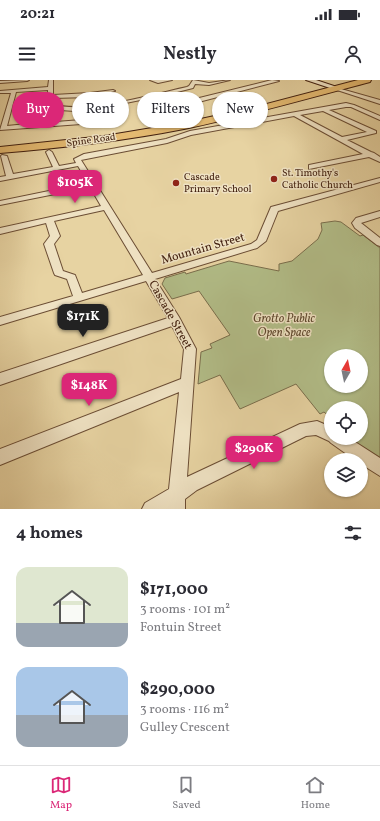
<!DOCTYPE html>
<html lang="en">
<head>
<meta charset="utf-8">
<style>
	body { margin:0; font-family:Vollkorn,serif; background:#f7f7f7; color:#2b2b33; height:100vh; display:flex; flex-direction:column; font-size:15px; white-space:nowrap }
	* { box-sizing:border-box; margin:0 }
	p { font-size:13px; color:#7c7c81 }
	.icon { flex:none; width:22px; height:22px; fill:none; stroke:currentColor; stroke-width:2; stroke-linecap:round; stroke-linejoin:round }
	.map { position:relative; height:429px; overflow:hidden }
	.details { display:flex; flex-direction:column; background:#fff; flex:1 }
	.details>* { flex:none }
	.guide { position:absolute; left:12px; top:12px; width:356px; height:36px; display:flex; gap:8px }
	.needle { width:26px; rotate:9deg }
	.tools { position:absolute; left:324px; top:269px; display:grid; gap:8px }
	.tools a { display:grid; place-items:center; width:44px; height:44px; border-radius:50%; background:#fff; box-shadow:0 1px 3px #0004; font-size:20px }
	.price { position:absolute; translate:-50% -34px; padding:0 9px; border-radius:8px; background:#db2777; color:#fff; font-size:13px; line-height:26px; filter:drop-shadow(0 1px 2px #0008) }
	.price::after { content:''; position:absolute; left:50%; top:24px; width:12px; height:9px; margin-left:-6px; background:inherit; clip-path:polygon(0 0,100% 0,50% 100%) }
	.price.active { background:#222; color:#fff }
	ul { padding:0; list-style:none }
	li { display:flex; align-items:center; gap:12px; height:100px; padding:0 16px }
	li span { display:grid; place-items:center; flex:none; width:112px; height:80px; border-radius:12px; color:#555 }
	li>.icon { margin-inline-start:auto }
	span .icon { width:48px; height:48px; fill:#fffc; stroke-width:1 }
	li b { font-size:17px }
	h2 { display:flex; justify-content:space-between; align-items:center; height:48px; padding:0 16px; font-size:17px }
	.pill { padding:0 14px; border-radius:18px; background:#fff; box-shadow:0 1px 3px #0004; font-size:14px; line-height:36px }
	.pill.active { background:#db2777; color:#fff }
	.status { display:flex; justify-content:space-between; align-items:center; height:28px; padding:0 20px; background:#fff; direction:ltr }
	.status svg { height:11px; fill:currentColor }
	header { display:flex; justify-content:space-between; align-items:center; height:52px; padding:0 16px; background:#fff; font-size:18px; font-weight:700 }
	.dock { display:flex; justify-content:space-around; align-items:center; height:56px; border-top:1px solid #e1e1e2; background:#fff; font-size:11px; color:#7c7c81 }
	.dock a { display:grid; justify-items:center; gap:2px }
	.dock .active { color:#db2777 }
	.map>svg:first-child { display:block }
	.green { fill:#b2bd88; stroke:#7a6e4c; fill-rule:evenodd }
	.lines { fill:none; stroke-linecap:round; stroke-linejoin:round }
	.minor-casing { stroke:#6b4d34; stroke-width:2 }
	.tertiary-casing { stroke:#6b4d34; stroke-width:2 }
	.secondary-casing { stroke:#42200f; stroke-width:2 }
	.primary-casing { stroke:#42200f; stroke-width:2 }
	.minor { fill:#efe2c3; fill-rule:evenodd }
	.tertiary { fill:#efe2c3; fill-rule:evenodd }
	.secondary { fill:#efe2c3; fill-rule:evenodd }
	.primary { fill:#e4ba71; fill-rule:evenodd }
	.poi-dot { fill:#8f2418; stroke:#efe2c3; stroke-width:1.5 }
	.labels { text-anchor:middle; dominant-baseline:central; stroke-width:3; stroke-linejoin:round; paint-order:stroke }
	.far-street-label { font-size:10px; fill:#42200f; stroke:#efe2c3 }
	.far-poi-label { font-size:10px; fill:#42200f; stroke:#efe2c3; text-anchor:start }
	.street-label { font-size:12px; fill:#42200f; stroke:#efe2c3 }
	.park-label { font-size:12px; font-style:italic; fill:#5e472d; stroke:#efe2c3 }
</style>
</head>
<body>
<div class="status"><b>20:21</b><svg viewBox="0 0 49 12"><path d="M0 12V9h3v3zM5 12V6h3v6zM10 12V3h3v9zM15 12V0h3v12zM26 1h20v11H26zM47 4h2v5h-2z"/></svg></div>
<header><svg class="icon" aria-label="menu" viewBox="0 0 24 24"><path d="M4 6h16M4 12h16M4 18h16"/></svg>Nestly<svg class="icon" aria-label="person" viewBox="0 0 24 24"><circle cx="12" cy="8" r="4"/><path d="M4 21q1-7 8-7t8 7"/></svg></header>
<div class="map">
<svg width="380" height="429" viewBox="0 0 380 429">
	<rect width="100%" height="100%" fill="#e7d3a2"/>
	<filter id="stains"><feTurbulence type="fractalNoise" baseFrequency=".005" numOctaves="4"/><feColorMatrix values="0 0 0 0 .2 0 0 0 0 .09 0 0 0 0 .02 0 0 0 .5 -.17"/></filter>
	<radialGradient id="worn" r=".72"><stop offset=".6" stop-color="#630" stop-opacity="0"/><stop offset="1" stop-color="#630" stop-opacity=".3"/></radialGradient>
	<path class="green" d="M 335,141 L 341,142 L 360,156 L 363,155 L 380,168 L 380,380 L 347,358 L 361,358 L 361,328 L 331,328 L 331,338 L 324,332 L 320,334 L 296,304 L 240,329 L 220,295 L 198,304 L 201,272 L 212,268 L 210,264 L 230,255 L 199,211 L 172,219 L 162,204 L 165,198 L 185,192 L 186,194 L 229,181 L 279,191 L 279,184 L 292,181 L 318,159 L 322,150 L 321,143 ZM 331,276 L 361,276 L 361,306 L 331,306 Z"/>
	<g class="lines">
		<g class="minor-casing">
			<g id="minor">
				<polygon points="29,0 27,1 0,3 0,1"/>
				<path d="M 49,0 L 53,0 L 53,15 L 90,13 L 113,10 L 115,11 L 90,17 L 53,18 L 53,24 C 83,35 154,14 187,7 L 189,6 L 193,0 L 209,3 L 230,0 L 209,5 L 195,4 L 193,8 L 165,15 L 176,21 L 187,21 L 272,0 L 279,1 L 187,25 L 173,23 L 160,16 L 111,26 L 117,30 L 120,36 L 108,42 L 0,50 L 11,13 L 0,13 L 0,11 L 48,7 ZM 48,10 L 48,26 L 60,30 L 75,31 L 105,27 L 113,32 L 114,35 L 107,38 L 43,43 L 43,35 L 40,33 L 37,35 L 37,43 L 7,46 L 16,12 Z"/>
				<polygon points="150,0 172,0 158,3"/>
				<path d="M 346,23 L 354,25 L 380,36 L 380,40 L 351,27 L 346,27 L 329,30 L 376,51 L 376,53 L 347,60 L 371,72 L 374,73 L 380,77 L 380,82 L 369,77 L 309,89 L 309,85 L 363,74 L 294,36 L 191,55 L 167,63 L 81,80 L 152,193 L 251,164 L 257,160 L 271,127 L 380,98 L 380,102 L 278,131 L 266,161 L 257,168 L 155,199 L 179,237 L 196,269 L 187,397 L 300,344 L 317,341 L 331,347 L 331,358 L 349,358 L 380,378 L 380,396 L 361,384 L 361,380 L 355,380 L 331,363 L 329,361 L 316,355 L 306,356 L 197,410 L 185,419 L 185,429 L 142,429 L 145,423 L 169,409 L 179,312 L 0,385 L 0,369 L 181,299 L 184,269 L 172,246 L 0,305 L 0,293 L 168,238 L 146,201 L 0,245 L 0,237 L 73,216 L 67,199 L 55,195 L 54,193 L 44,164 L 50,156 L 46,143 L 0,154 L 0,148 L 101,126 L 90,107 L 0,125 L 0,121 L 88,103 L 78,86 L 0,101 L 0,97 L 6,96 L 1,76 L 2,75 L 7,76 L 13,94 L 53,87 L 46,72 L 49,70 L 52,72 L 59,86 L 76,83 L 74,79 L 84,74 L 166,59 L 190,51 ZM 323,31 L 367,52 L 342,57 L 300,35 ZM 104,130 L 143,195 L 82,213 L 75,195 L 63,191 L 54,164 L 60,156 L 54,141 Z"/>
				<polygon points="380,131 380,137 361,143 380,158 380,166 377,165 355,148 352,143 356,138"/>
			</g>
		</g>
		<g class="tertiary-casing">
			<polygon id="tertiary" points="334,7 380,20 380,24 334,9"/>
		</g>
		<g class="secondary-casing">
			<polygon id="secondary" points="306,0 316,0 340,8 336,10"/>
		</g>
		<g class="primary-casing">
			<path id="primary" d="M 358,0 L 371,0 L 370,2 C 308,18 247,36 184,49 C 123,61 62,68 0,73 L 0,67 L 104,56 L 182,43 L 247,29 Z"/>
		</g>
		<use href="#minor" class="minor"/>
		<use href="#tertiary" class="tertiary"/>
		<use href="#secondary" class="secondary"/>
		<use href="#primary" class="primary"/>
	</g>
	<g class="poi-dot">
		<circle cx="274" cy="99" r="4"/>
		<circle cx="176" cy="103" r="4"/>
	</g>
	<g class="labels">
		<g class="far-street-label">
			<text transform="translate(91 60) rotate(-8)">Spine Road</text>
		</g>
		<g class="far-poi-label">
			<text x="282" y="93">St. Timothy's<tspan x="282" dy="12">Catholic Church</tspan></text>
			<text x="184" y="97">Cascade<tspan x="184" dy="12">Primary School</tspan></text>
		</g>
		<g class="street-label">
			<text transform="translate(203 169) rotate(-16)">Mountain Street</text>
			<text transform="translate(170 235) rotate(61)">Cascade Street</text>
		</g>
		<g class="park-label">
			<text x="284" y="239">Grotto Public<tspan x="284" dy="14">Open Space</tspan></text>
		</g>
	</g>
	<rect width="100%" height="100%" filter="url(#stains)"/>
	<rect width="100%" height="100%" fill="url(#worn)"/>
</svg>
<div class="tools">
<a><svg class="needle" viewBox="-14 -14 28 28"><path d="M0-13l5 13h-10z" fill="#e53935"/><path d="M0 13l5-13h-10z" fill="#7c7c81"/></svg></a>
<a><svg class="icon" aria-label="locate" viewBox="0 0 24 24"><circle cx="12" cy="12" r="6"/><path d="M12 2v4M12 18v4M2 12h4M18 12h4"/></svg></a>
<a><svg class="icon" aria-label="layers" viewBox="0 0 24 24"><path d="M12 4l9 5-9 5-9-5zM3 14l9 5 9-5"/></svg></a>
</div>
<b class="price" style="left:75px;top:124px">$105K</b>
<b class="price active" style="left:83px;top:258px">$171K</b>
<b class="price" style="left:89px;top:327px">$148K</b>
<b class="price" style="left:254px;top:390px">$290K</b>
<div class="guide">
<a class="pill active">Buy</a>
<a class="pill">Rent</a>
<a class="pill">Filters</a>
<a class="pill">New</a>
</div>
</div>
<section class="details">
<h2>4 homes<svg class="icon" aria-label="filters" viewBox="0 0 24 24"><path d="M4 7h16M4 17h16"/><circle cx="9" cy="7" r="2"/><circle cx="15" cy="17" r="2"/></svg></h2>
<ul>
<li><span style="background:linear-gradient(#dfe7d0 70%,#9aa5b1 0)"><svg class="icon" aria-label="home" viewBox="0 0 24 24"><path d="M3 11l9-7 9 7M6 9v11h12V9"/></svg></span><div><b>$171,000</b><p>3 rooms · 101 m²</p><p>Fontuin Street</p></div></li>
<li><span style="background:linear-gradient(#a9c7e8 60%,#9aa5b1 0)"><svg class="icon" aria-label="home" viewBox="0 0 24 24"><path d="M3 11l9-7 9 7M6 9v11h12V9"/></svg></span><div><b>$290,000</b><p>3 rooms · 116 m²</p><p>Gulley Crescent</p></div></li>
</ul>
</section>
<nav class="dock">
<a class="active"><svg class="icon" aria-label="map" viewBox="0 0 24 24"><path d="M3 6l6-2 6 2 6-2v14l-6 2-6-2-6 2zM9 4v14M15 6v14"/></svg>Map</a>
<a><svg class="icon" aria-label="saved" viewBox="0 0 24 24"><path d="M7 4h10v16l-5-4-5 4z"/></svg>Saved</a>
<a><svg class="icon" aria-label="home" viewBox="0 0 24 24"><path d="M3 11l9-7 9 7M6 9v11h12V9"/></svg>Home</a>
</nav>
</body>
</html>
